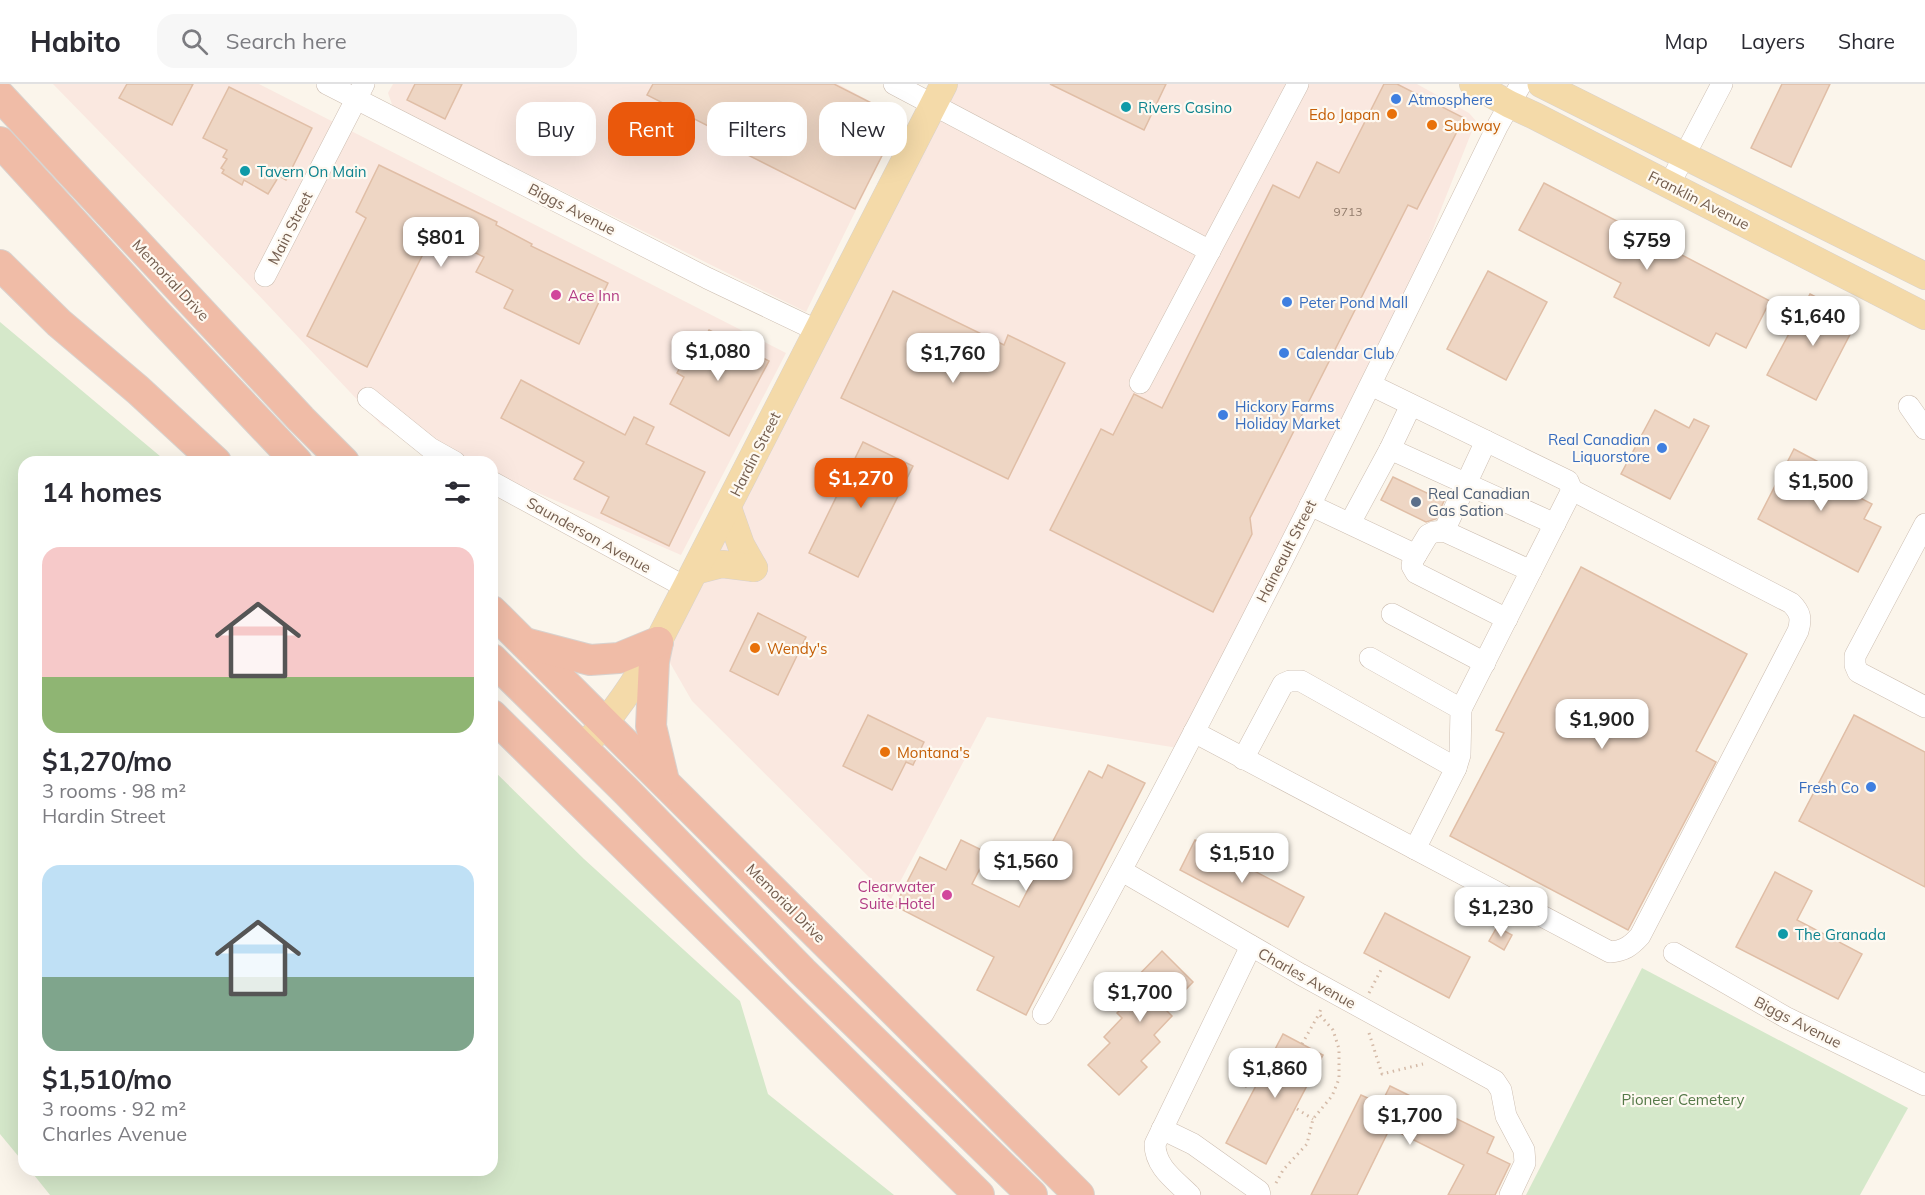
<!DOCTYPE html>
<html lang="en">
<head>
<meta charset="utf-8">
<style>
	body { margin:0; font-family:Mulish,sans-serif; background:#f7f7f7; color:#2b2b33; height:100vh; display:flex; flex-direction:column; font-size:22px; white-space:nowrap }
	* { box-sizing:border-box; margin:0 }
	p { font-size:20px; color:#7c7c81 }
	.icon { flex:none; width:33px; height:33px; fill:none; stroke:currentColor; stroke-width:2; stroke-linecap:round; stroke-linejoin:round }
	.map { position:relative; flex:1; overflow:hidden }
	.sheet { position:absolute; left:18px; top:372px; width:480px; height:720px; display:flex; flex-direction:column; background:#fff; border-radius:18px; box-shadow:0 6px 24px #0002 }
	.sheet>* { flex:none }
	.guide { position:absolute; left:516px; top:18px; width:570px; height:54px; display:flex; gap:12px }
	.price { position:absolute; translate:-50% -51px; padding:0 14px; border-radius:12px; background:#fff; color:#222; font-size:20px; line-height:39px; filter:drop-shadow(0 2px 3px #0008) }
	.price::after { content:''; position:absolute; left:50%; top:36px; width:18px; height:14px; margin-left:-9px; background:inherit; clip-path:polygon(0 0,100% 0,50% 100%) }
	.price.selected { background:#ea580c; color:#fff }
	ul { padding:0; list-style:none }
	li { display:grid; align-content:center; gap:12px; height:318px; padding:0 24px }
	li span { display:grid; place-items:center; height:186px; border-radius:18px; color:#555 }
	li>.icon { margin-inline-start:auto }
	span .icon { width:108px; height:108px; fill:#fffc; stroke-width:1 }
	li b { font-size:26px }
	h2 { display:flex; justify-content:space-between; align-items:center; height:72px; padding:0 24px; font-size:26px }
	.chip { padding:0 21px; border-radius:18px; background:#fff; box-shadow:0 6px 24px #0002; font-size:21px; line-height:54px }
	.chip.selected { background:#ea580c; color:#fff }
	header { display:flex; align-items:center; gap:36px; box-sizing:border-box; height:84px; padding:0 30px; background:#fff; border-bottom:2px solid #e1e1e2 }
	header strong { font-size:28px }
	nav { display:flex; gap:33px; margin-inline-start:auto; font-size:21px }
	.search { width:420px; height:54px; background:#f7f7f7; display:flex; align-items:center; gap:15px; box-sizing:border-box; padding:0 21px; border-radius:18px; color:#7c7c81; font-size:22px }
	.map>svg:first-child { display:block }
	.commercial { fill:#fae8e0 }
	.green { fill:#d5e8ca }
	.building { fill:#eed6c4; stroke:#e0bea6; stroke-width:1.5 }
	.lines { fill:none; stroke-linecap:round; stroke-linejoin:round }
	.minor-casing { stroke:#cdbeb1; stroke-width:22 }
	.major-casing { stroke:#d8d2ce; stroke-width:28 }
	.highway-casing { stroke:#d8d2ce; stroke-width:32 }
	.path { stroke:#d4baa7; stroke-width:3; stroke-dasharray:1.5 4.5; stroke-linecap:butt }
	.minor { stroke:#fff; stroke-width:21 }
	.major { stroke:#f4daa9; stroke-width:27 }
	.highway { stroke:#f0bca7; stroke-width:30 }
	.shop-dot { fill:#3f7fe0; stroke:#fef9f1; stroke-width:2 }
	.culture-dot { fill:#0f9aa8; stroke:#fef9f1; stroke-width:2 }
	.food-dot { fill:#e8710a; stroke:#fef9f1; stroke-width:2 }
	.hotel-dot { fill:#d1479c; stroke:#fef9f1; stroke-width:2 }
	.service-dot { fill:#5c6f8a; stroke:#fef9f1; stroke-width:2 }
	.labels { text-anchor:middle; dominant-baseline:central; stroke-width:4.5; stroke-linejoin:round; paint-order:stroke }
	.number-label { font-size:12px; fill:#927c6c }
	.shop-label { font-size:15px; fill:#366cbe; stroke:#fef9f1; text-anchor:start }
	.culture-label { font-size:15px; fill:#0d838f; stroke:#fef9f1; text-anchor:start }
	.food-label { font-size:15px; fill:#c56008; stroke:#fef9f1; text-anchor:start }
	.street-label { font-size:15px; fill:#745e4f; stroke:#fef9f1 }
	.hotel-label { font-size:15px; fill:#b23c85; stroke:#fef9f1; text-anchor:start }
	.service-label { font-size:15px; fill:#4e5e75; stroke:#fef9f1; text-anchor:start }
	.park-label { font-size:15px; fill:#557948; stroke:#fef9f1 }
</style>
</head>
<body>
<header>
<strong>Habito</strong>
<div class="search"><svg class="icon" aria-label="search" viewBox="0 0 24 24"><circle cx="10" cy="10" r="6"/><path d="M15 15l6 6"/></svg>Search here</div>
<nav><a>Map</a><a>Layers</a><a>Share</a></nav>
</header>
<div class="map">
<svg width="1925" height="1111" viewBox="0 0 1925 1111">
	<rect width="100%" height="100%" fill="#fbf5eb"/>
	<g class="commercial">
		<polygon points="53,0 259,0 786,269 681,471 492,389 492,378 466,378 382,342 248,200"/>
		<polygon points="393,0 838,0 901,34 806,228 393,23 388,9"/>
		<polygon points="947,0 1417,0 1469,29 1476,37 1371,301 1184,665 987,633 891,815 692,617 658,558"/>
	</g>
	<g class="green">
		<polygon points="0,238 167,378 24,378 24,1079 0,1050"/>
		<polygon points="492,685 584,775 740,917 768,1010 894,1111 50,1111 30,1086 492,1086"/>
		<polygon points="1642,884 1908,1024 1860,1111 1526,1111"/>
	</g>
	<g class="building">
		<polygon points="127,0 193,0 172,41 119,14"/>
		<polygon points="415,0 462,0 445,35 407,16"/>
		<polygon points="653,0 834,0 901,34 855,125 730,62 734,55 647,11"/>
		<polygon points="1050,0 1166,0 1144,46"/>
		<polygon points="1384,0 1397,0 1464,34 1417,125 1408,121 1250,434 1252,450 1213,528 1050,446 1101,345 1113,351 1134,310 1162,324 1273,101 1299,114 1317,78 1339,89"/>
		<polygon points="1782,0 1830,0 1791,83 1751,64"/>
		<polygon points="229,3 312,44 286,96 279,92 268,110 244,96 242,101 222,89 224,86 221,84 227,75 223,73 227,66 203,54"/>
		<polygon points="379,81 497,138 496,141 532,160 531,162 608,199 579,260 504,224 513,206 476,188 484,173 445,154 438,169 426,164 367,283 307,252 366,134 356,128"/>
		<polygon points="1544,99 1770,217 1746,264 1716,249 1709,262 1614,213 1621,199 1519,146"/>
		<polygon points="1488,187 1547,218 1506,296 1447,265"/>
		<polygon points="893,207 1004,261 1008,251 1065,279 1008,395 841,314"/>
		<polygon points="1810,210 1858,235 1816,316 1767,291"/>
		<polygon points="709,246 769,277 729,352 670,320 684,293 677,289 689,267 696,270"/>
		<polygon points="521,296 625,351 634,333 654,343 646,360 705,388 669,462 601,429 609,413 574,395 584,378 501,334"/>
		<polygon points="1655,326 1689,344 1694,335 1709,342 1670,415 1621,390"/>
		<polygon points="863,358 913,382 858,493 809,469"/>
		<polygon points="1794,365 1845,392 1839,403 1872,420 1864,435 1881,443 1858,488 1758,435"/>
		<polygon points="1393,393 1444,417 1436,435 1426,438 1381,416"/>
		<polygon points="1581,483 1747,570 1696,667 1716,678 1628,846 1450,752 1504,649 1496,646"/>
		<polygon points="758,529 806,553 778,611 730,587"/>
		<polygon points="868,631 924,658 913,681 906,678 892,706 843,682"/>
		<polygon points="1854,631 1925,668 1925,803 1799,737"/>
		<polygon points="1108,681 1145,699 1026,931 977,906 994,873 895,822 920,773 946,786 961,756 988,769 972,800 1019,823 1089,687 1102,694"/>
		<polygon points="1195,756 1304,813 1288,843 1180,786"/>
		<polygon points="1775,788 1812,807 1797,836 1862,870 1838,915 1736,863"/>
		<polygon points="1385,829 1470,873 1449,914 1364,869"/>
		<polygon points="1497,843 1512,851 1504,866 1489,857"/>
		<polygon points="1162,867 1193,898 1166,926 1172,932 1154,951 1160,958 1141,977 1147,983 1119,1011 1088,981 1110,959 1104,953 1122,934 1117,929 1136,910 1128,902"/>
		<polygon points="1283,950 1323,971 1266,1080 1226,1059"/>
		<polygon points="1390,1002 1494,1053 1487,1069 1510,1080 1495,1111 1448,1111 1464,1081 1390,1044 1357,1111 1311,1111 1361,1011 1381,1020"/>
	</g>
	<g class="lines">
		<g class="minor-casing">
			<g id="minor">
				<polyline points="327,0 707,194 818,247"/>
				<polyline points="894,0 1210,167"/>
				<polyline points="1669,101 1722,0"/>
				<polyline points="265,192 364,0"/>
				<polyline points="1140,299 1298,0"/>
				<polyline points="368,314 430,364 455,378"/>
				<polyline points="1411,321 1390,365 1555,440"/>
				<polyline points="1909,322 1925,345"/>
				<polyline points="492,398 687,504"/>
				<polyline points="1310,421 1416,471"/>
				<polyline points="1350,439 1390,365"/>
				<polyline points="1925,440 1855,572 1855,581 1858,588 1925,623"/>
				<polyline points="1444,447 1486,357"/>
				<polyline points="1392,530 1485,579"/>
				<polyline points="1507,535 1416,489 1412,482 1413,476 1428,451 1434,448 1444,447 1531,487"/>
				<polyline points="1370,574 1461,625 1460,671 1456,684"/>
				<polyline points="1461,625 1572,406"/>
				<path d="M 1194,648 L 1610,868 C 1624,867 1631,862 1640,852 L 1798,547 C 1802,534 1800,528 1791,519 L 1572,406 L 1568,397 L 1371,301"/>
				<polyline points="1243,675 1283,600 1290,597 1301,597 1456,684 1415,765"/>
				<polyline points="1122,787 1300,890 1495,997 1501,1006 1506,1032 1524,1066 1525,1079 1510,1111"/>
				<polyline points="1674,869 1787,934 1925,1001"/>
				<path d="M 1043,930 C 1204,639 1352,340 1498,41 L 1521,0"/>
				<polyline points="1162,1045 1193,1060 1259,1107 1260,1111"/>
				<path d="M 1190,1111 C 1175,1096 1155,1083 1155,1060 L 1251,862"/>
			</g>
		</g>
		<g class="major-casing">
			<g id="major">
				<polyline points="1473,0 1509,20 1535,32 1925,232"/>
				<polyline points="1541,0 1925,192"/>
				<polyline points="728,424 741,461 754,484"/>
				<polyline points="695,487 722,480 754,484"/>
				<path d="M 582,664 C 615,630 635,599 658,558 L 944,0"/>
			</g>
		</g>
		<g class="highway-casing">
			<g id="highway">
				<polyline points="0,12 301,335 344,378"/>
				<polyline points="0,58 158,231 297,378"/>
				<polyline points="0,181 59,239 138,306 216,378"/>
				<polyline points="492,527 1079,1111"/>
				<polyline points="658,558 654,577 651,642 664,697"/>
				<polyline points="525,559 590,576 619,574 658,558"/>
				<polyline points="492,575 626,707 803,888 1032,1111"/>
				<polyline points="492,631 979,1111"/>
			</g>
		</g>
		<g class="path">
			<polyline points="1369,909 1382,884"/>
			<polyline points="1369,949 1382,990 1423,980"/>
			<polyline points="1302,960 1319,930"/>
			<polyline points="1230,993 1249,1004"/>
			<polyline points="1297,1025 1313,1035"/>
			<polyline points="1276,1099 1283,1086 1307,1060 1313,1035 1332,1012 1339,995 1339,965 1333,946 1319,930 1322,922"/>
		</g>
		<use href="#minor" class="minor"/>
		<use href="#major" class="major"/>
		<use href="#highway" class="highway"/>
	</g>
	<g class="shop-dot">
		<circle cx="1396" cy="15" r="6"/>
		<circle cx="1287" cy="218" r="6"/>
		<circle cx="1284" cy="269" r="6"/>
		<circle cx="1223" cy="331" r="6"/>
		<circle cx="1662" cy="364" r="6"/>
		<circle cx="1871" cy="703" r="6"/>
	</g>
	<g class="culture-dot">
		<circle cx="1126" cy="23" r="6"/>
		<circle cx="245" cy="87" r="6"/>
		<circle cx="1783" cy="850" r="6"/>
	</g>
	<g class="food-dot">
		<circle cx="1392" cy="30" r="6"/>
		<circle cx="1432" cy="41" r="6"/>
		<circle cx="755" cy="564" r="6"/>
		<circle cx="885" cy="668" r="6"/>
	</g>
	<g class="hotel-dot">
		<circle cx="556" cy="211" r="6"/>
		<circle cx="947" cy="811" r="6"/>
	</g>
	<circle class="service-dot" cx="1416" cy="418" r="6"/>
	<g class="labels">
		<g class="number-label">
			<text x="1348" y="127">9713</text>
		</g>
		<g class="shop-label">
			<text x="1408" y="15">Atmosphere</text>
			<text x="1299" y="218">Peter Pond Mall</text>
			<text x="1296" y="269">Calendar Club</text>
			<text x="1235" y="322">Hickory Farms<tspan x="1235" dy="17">Holiday Market</tspan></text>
			<text x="1650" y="355" text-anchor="end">Real Canadian<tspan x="1650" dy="17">Liquorstore</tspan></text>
			<text x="1859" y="703" text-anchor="end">Fresh Co</text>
		</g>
		<g class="culture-label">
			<text x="1138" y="23">Rivers Casino</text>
			<text x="257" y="87">Tavern On Main</text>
			<text x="1795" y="850">The Granada</text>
		</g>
		<g class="food-label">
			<text x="1380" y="30" text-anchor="end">Edo Japan</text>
			<text x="1444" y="41">Subway</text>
			<text x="767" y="564">Wendy's</text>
			<text x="897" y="668">Montana's</text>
		</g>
		<g class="street-label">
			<text transform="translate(1699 116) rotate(27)">Franklin Avenue</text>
			<text transform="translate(572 125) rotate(27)">Biggs Avenue</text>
			<text transform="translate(290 144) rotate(-63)">Main Street</text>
			<text transform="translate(171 196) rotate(47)">Memorial Drive</text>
			<text transform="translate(755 370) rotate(-63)">Hardin Street</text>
			<text transform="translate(589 451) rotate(29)">Saunderson Avenue</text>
			<text transform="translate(1286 467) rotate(-63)">Haineault Street</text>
			<text transform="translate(786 819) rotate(45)">Memorial Drive</text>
			<text transform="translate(1307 894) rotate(29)">Charles Avenue</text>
			<text transform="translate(1798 938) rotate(27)">Biggs Avenue</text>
		</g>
		<g class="hotel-label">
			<text x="568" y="211">Ace Inn</text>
			<text x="935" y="802" text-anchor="end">Clearwater<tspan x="935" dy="17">Suite Hotel</tspan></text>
		</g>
		<g class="service-label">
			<text x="1428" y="409">Real Canadian<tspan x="1428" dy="17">Gas Sation</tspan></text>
		</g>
		<g class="park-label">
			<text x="1683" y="1015">Pioneer Cemetery</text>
		</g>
	</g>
</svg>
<b class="price" style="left:441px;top:184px">$801</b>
<b class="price" style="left:1647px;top:187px">$759</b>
<b class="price" style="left:1813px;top:263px">$1,640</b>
<b class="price" style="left:718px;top:298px">$1,080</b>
<b class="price" style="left:953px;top:300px">$1,760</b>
<b class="price selected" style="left:861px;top:425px">$1,270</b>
<b class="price" style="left:1821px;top:428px">$1,500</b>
<b class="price" style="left:1602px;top:666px">$1,900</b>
<b class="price" style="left:1242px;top:800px">$1,510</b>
<b class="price" style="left:1026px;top:808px">$1,560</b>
<b class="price" style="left:1501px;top:854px">$1,230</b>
<b class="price" style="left:1140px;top:939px">$1,700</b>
<b class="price" style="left:1275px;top:1015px">$1,860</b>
<b class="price" style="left:1410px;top:1062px">$1,700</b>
<div class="guide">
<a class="chip">Buy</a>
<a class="chip selected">Rent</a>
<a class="chip">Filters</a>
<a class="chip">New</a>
</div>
<section class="sheet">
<h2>14 homes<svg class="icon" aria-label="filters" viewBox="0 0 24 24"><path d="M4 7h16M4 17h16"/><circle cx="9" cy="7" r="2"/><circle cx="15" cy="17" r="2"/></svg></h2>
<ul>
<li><span style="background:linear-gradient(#f6c9c9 70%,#8fb573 0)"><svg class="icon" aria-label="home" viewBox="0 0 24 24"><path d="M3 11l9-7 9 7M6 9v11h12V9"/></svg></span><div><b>$1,270/mo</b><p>3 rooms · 98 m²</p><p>Hardin Street</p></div></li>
<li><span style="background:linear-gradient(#bfe0f5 60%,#7fa58c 0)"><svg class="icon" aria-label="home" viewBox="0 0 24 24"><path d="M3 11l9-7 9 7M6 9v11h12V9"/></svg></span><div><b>$1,510/mo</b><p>3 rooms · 92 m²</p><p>Charles Avenue</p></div></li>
</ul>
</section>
</div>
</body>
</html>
